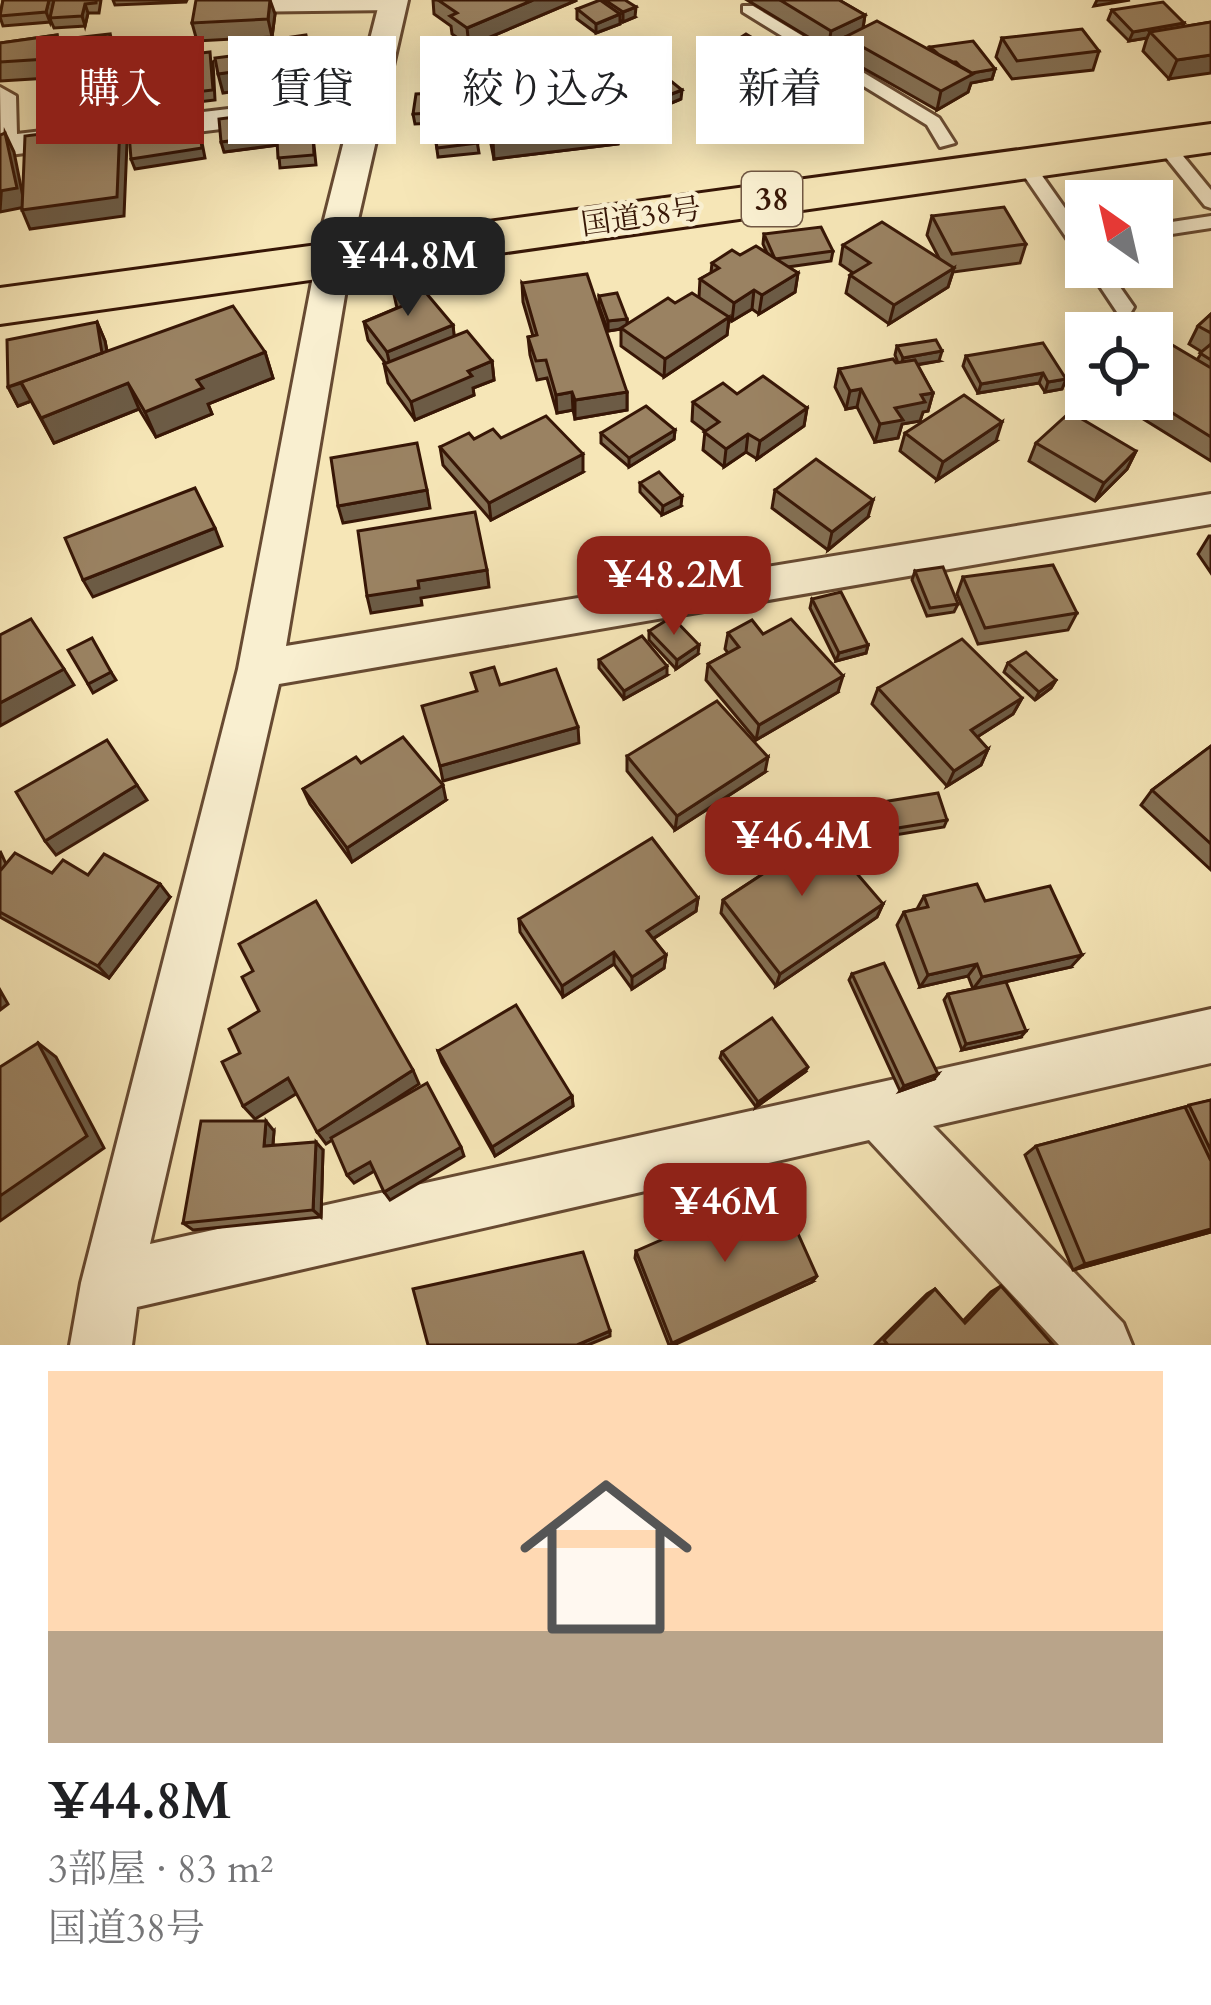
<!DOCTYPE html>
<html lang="ja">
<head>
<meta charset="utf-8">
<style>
	body { margin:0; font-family:Cardo,"Noto Serif JP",serif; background:#f2f2f2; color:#202124; height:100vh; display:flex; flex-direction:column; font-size:45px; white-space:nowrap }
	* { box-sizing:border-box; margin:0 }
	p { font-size:39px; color:#757577 }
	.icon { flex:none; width:66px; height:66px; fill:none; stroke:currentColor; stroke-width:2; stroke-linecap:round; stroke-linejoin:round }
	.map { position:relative; height:1345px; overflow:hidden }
	.drawer { display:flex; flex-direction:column; background:#fff; flex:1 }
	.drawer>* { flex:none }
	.top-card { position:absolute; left:36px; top:36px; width:1140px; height:108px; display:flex; gap:24px }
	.needle { width:78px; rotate:326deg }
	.controls { position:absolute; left:1065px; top:180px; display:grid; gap:24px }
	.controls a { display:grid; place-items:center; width:108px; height:108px; border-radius:0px; background:#fff; box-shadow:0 6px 30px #0003; font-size:60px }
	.price { position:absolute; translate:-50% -102px; padding:0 27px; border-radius:24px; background:#8f2418; color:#fff; font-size:39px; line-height:78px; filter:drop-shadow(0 3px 6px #0008) }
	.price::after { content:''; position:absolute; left:50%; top:72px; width:36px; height:27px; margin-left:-18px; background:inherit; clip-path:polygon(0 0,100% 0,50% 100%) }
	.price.on { background:#222; color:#fff }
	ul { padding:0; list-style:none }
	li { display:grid; align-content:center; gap:24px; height:636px; padding:0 48px }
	li span { display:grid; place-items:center; height:372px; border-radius:0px; color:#555 }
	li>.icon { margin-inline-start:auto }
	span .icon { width:216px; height:216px; fill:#fffc; stroke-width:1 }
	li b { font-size:51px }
	.tag { padding:0 42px; border-radius:0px; background:#fff; box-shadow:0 6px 30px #0003; font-size:42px; line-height:108px }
	.tag.on { background:#8f2418; color:#fff }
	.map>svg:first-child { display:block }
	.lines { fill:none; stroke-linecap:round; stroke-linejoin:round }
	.service-casing { stroke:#674a32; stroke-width:6 }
	.minor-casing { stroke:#674a32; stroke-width:6 }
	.trunk-casing { stroke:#371606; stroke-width:6 }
	.service { fill:#f9efd0; fill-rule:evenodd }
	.minor { fill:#f9efd0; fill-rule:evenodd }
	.trunk { fill:#f6e6b7; fill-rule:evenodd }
	.wall { fill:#847054; stroke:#371606; stroke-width:3 }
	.shaded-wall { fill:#6c5b45; stroke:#371606; stroke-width:3 }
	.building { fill:#9a8262; stroke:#371606; stroke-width:3 }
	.labels { text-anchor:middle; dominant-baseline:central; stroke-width:9; stroke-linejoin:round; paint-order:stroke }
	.far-street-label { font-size:30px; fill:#371606; stroke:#f9efd0 }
	.shield { fill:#f9efd0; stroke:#715743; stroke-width:3 }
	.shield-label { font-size:33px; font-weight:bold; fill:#371606 }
</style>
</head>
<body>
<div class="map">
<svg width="1211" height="1345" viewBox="0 0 1211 1345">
	<rect width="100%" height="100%" fill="#f6e6b7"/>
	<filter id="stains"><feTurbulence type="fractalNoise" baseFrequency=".00167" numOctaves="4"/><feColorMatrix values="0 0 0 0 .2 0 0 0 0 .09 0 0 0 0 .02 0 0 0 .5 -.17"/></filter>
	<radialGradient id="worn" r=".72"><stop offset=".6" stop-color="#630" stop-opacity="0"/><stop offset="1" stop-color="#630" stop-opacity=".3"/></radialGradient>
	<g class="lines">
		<g class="service-casing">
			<g id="service">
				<polygon points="210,0 393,0 401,5 393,10 230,12"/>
				<polygon points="743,6 753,6 939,118 955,143 940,147 927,125 743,12"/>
				<polygon points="1164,139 1170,140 1211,190 1211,208 1205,206 1155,144"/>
				<polygon points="1025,159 1031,160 1086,238 1086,258 1079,256 1016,164"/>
				<polygon points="1211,216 1211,228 1152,237 1152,225"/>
				<polygon points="1087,267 1106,267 1134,307 1131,312 1117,312"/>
			</g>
		</g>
		<g class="minor-casing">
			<polygon id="minor" points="380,0 408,0 357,224 286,646 1211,494 1211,524 279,684 150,1244 1211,1009 1211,1063 933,1126 1123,1323 1132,1345 1059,1345 869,1140 137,1307 132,1345 70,1345 81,1283 238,669 323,224 351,113 1,156 0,87 16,96 17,134 356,94"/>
		</g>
		<g class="trunk-casing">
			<polygon id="trunk" points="1211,124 1211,152 0,324 0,288"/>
		</g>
		<use href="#service" class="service"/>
		<use href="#minor" class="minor"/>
		<use href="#trunk" class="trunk"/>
	</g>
	<g class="wall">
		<polygon points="3,0 101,0 99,13 88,13 85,26 54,28 50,19 50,22 3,26 0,17"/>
		<polygon points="113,0 187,0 186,2 115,5"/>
		<polygon points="433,0 577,0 469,46 452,34 451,26 434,14"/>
		<polygon points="604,0 635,17 623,22 620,20 620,24 596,33 577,19 577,9 604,3"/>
		<polygon points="747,0 839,0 865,15 863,28 930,50 930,47 995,69 992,79 971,83 968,92 937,110 842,56 844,42 828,49"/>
		<polygon points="1112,10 1184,23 1182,27 1211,22 1169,79 1143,51 1147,38 1129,41 1108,20"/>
		<polygon points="275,14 272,37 197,41 192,23"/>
		<polygon points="57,35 59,40 116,53 115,74 0,81 0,43"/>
		<polygon points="1002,38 1099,51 1093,70 1012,79 996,57"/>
		<polygon points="707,59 847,94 843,113 831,119 824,115 792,132 706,78"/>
		<polygon points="213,62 215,100 172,105 169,95"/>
		<polygon points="552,74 553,93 513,112 618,125 618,144 494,159 487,124 475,129 479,153 438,157 434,128 469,124 449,109 447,90"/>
		<polygon points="435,93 434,123 415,124 413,114"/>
		<polygon points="631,99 681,99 640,116 630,109"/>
		<polygon points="313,136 316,165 280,168 278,145 224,152 285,139"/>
		<polygon points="932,216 1026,244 1020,263 953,272 948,287 889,324 846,293 850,275 853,273 840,264 843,245 940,260 927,235"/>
		<polygon points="764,234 833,251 831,261 788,267 798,273 795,292 759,314 752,309 732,321 729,319 727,335 664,377 621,346 621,329 608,331 599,306 599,296 627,319 627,324 675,303 699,297 700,279 711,273 712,263 740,255 767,253 763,244"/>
		<polygon points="522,283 627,392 627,410 575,419 573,410 557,413 547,378 537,380 530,355 528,337 533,336 523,302"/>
		<polygon points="393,290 453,325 454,336 492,361 494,380 473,388 474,395 415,420 388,383 384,364 386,364 368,340 364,322 397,308"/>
		<polygon points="1211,314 1211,461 1111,399 1152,399 1197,360 1202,352 1189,344 1198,326"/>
		<polygon points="97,322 105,341 107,351 265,352 273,378 208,404 212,414 156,437 139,409 54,443 31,401 18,406 8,387"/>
		<polygon points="897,346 939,361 917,365 933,393 928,411 923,412 920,421 902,424 898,438 875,442 857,407 846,409 835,387 839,369 898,363 895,355"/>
		<polygon points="966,356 1066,379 1062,389 1045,392 1039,383 978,393 963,366"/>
		<polygon points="1086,356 1086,383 1075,377 1083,358"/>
		<polygon points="737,394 807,408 804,426 757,459 746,452 724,467 703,450 705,431 692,421 693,402"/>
		<polygon points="675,430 674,439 629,467 601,443 601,433"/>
		<polygon points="905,433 996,441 937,480 900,451"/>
		<polygon points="501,438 583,472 491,520 443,465 440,447 474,439"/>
		<polygon points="1036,443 1136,451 1127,469 1095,501 1029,461"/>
		<polygon points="640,483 681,506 662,515 640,492"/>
		<polygon points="775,490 868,517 828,550 772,508"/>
		<polygon points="1209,536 1211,536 1211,573 1198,554"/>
		<polygon points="915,571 958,604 954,612 927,616 912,580"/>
		<polygon points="963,577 1077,613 1068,630 978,644 957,594"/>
		<polygon points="812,599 868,645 866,653 836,661 810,608"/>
		<polygon points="649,631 698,654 676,669 649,640"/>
		<polygon points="728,633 763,634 838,692 756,740 706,680 708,664 728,653 725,649"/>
		<polygon points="599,660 667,675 624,699 599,668"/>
		<polygon points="1008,663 1056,680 1051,688 1035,700 1004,672"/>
		<polygon points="878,688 1022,698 1013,714 977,737 988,749 981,765 947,786 872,704"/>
		<polygon points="1211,746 1211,870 1141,805 1152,790"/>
		<polygon points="627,756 765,772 675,830 627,771"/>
		<polygon points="361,763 446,800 352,862 310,804 303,789"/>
		<polygon points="864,805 947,820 944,827 870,839 861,812"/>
		<polygon points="774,843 883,904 877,917 776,986 721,913 723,900 777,865 770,857"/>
		<polygon points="0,851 6,864 52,873 88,875 170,897 109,978 0,917"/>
		<polygon points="924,896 985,901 1071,967 986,986 1021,1037 962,1050 944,1000 948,994 973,989 968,976 920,987 897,925 904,912 917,909"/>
		<polygon points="698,898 696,911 653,939 666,955 664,968 632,989 614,964 563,997 520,932 519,919"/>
		<polygon points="852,974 934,1079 900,1091 849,980"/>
		<polygon points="438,1051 572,1096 573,1106 495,1156 442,1062"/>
		<polygon points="722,1052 805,1072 756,1107 720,1058"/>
		<polygon points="1211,1100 1211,1232 1073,1270 1025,1155 1036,1146"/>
		<polygon points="274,1131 273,1145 323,1150 321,1217 193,1230 183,1223"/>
		<polygon points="636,1251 812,1282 674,1345 669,1345 635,1258"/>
		<polygon points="1001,1286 1053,1345 876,1344 927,1294 935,1289 963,1321 991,1292"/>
	</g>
	<g class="shaded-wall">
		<polygon points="49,0 54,0 50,22 46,12"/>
		<polygon points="270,0 275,14 272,37 268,19"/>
		<polygon points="533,0 577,0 469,46 467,28"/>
		<polygon points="1097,0 1130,0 1094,6"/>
		<polygon points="85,4 88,13 85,26 82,16"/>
		<polygon points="636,7 635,17 623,22 623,12"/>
		<polygon points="620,14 620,24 596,33 596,24"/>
		<polygon points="865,15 862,34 845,37 844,42 828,49 831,31"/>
		<polygon points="1184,23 1180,33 1150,32 1147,38 1129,41 1133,32"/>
		<polygon points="110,34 116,53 115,74 109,55"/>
		<polygon points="162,54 165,64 166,89 125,94 122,84"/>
		<polygon points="1211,55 1211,73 1169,79 1177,60"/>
		<polygon points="311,56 315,75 292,78 293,83 223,93 218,74"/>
		<polygon points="995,69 992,79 971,83 968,92 937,110 941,91 965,74"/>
		<polygon points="552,74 553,93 488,123 486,115 487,124 475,129 473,110"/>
		<polygon points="682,90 681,99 640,116 640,106"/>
		<polygon points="847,94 843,113 831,119 834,100"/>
		<polygon points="827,97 824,115 792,132 794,113"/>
		<polygon points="280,111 286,144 224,152 221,142"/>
		<polygon points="120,124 127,143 124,216 30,229 22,210"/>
		<polygon points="618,125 618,144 494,159 493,141"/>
		<polygon points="199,127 205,158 135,169 131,159"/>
		<polygon points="5,133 14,152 25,207 0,212"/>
		<polygon points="954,268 948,287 889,324 894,305"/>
		<polygon points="798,273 795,292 759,314 762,295"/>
		<polygon points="754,290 752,309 732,321 734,303"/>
		<polygon points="729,317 727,335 664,377 665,359"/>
		<polygon points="627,319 627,328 608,331 608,321"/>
		<polygon points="97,322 105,341 111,373 31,401"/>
		<polygon points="453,325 455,344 391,370 387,352"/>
		<polygon points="942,351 939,361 901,367 903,358"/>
		<polygon points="265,352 273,378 208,404 212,414 156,437 145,412 197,380"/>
		<polygon points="492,361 494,380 473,388 474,395 415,420 411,402 468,371"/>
		<polygon points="1043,373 1039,383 978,393 981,384"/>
		<polygon points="1066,379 1062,389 1045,392 1048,382"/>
		<polygon points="21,383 31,401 18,406 8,387"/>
		<polygon points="128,383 139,409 54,443 41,418"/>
		<polygon points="861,389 857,407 846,409 850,391"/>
		<polygon points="572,392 573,410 557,413 556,395"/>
		<polygon points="627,392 627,410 575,419 575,400"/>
		<polygon points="933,393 928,411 923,412 920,421 902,424 898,438 875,442 880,424 895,408 921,395"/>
		<polygon points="807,408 804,426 757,459 760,441"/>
		<polygon points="1002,422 996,441 937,480 943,462"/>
		<polygon points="675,430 674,439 629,467 629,458"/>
		<polygon points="748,434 746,452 724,467 726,449"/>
		<polygon points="1136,451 1127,469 1095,501 1104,483"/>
		<polygon points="583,454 583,472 491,520 489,503"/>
		<polygon points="427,490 430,508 343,523 338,506"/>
		<polygon points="682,496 681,506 662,515 663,506"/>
		<polygon points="873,500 868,517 828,550 832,532"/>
		<polygon points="215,528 222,546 93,597 83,580"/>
		<polygon points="487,570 489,587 421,598 422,605 371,613 367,596 418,581"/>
		<polygon points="699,645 698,654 676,669 677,660"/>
		<polygon points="868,645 866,653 836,661 839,653"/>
		<polygon points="667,666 667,675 624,699 624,691"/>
		<polygon points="64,669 74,685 0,726 0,703"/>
		<polygon points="111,672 116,680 93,693 88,684"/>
		<polygon points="843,676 838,692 756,740 759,725"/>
		<polygon points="1056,680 1051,688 1035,700 1039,692"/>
		<polygon points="1022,698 1013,714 963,746 971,730"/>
		<polygon points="578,727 579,743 443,781 440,766"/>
		<polygon points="988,749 981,765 947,786 954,771"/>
		<polygon points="768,757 765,772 675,830 677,816"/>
		<polygon points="137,785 147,800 56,855 45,841"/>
		<polygon points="443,785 446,800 352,862 347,848"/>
		<polygon points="160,884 170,897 109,978 98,966"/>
		<polygon points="698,898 696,911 646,943 647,931"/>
		<polygon points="883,904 877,917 776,986 780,974"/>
		<polygon points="614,952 614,964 563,997 562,986"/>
		<polygon points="666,955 664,968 632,989 632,977"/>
		<polygon points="1082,955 1071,967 973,989 982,977"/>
		<polygon points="977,964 968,976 920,987 928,975"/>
		<polygon points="0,990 8,1004 0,1010"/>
		<polygon points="1026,1031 1021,1037 962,1050 966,1044"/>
		<polygon points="38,1043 56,1057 104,1148 0,1221 0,1196"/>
		<polygon points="808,1067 805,1072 756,1107 758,1102"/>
		<polygon points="413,1070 419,1084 326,1144 317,1132"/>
		<polygon points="938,1074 934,1079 900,1091 904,1086"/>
		<polygon points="288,1078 299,1092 255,1119 243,1106"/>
		<polygon points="572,1096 573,1106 495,1156 492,1147"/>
		<polygon points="266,1121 274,1131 272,1155 264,1146"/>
		<polygon points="316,1142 323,1150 321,1217 313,1210"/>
		<polygon points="461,1147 464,1156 390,1200 384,1192"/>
		<polygon points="370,1162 376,1170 354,1183 347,1175"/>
		<polygon points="1211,1229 1211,1232 1073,1270 1085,1264"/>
		<polygon points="817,1276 812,1282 671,1345 672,1343"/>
		<polygon points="610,1331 610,1336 588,1345 577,1345"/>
	</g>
	<g class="building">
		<polygon points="3,0 49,0 46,12 0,16"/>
		<polygon points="54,0 96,0 96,3 85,4 82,16 50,18"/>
		<polygon points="196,0 270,0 268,19 192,23"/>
		<polygon points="438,0 533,0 467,28 450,16 457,13"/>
		<polygon points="600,0 620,14 596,24 577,9"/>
		<polygon points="605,0 625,0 636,7 623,12"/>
		<polygon points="780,0 839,0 865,15 831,31"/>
		<polygon points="1163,2 1184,23 1133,32 1112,10"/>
		<polygon points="877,21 973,74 941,91 845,37"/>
		<polygon points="1211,22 1211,55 1177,60 1150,32"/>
		<polygon points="1082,29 1099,51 1017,61 1002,38"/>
		<polygon points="110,34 109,55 0,62 0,43 57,35 56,40"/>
		<polygon points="746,34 847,94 834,100 827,97 794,113 707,59"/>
		<polygon points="306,35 311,56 288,59 289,64 218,74 215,58 231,56 230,46"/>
		<polygon points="973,41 995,69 972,73 960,66 956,62 953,62 938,54 930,47"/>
		<polygon points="210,52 213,90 169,95 167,57"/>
		<polygon points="162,54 163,79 122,84 122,59"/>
		<polygon points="525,55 552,74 473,110 447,90"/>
		<polygon points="672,82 682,90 640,106 631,99"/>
		<polygon points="435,93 433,113 413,114 416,94"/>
		<polygon points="586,103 614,115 618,125 493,141 486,115"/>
		<polygon points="280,111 284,134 221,142 219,119"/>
		<polygon points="120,124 117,197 22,210 25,136"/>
		<polygon points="473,124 478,143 437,148 434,128"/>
		<polygon points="175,126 176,131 199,127 202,148 131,159 129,133"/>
		<polygon points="5,133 17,188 0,191 0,135"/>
		<polygon points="313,136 314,155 278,158 277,140"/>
		<polygon points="1004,207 1026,244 952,254 932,216"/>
		<polygon points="882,222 954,268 894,305 850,275 870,263 843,245"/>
		<polygon points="821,227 833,251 775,259 764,234"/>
		<polygon points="756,246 798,273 762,295 754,290 734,303 700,279 719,268 712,263 732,250 740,255"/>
		<polygon points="587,274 627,392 575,400 572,392 556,395 546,360 536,361 528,337 537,335 522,283"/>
		<polygon points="416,281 453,325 387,352 364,322 405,305 393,290"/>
		<polygon points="617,293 627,319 608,321 599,296"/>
		<polygon points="692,293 729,317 665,359 621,328 668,298 675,303"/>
		<polygon points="233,306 265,352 197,380 203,388 145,412 128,383 41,418 21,382"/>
		<polygon points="1211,314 1211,333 1198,326"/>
		<polygon points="97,322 102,353 8,387 7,340"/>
		<polygon points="1138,325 1152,333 1128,333"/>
		<polygon points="467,331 492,361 468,371 472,376 411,402 384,364"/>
		<polygon points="1152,333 1211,368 1211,437 1150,399 1152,399"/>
		<polygon points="936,340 942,351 903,358 897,346"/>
		<polygon points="1043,343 1066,379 1048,382 1043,373 981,384 966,356"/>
		<polygon points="1211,344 1211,360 1200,353"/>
		<polygon points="893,359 896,363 915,360 933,393 921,395 925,402 895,408 903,420 880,424 861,389 850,391 839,369"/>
		<polygon points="763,376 807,408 760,441 748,434 726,449 704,432 719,422 693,402 723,383 737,394"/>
		<polygon points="964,395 1002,422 943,462 905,433"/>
		<polygon points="646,406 675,430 629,458 601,433"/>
		<polygon points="1070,412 1136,451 1104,483 1036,443"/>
		<polygon points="546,416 583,454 489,503 440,447 469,433 474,439 493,429 501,438"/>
		<polygon points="417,443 427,490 338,506 331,458"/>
		<polygon points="816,459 873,500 832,532 775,490"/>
		<polygon points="659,472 682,496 663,506 640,483"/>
		<polygon points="195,488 215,528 83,580 65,538"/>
		<polygon points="475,512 487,570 418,581 419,588 367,596 358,531"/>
		<polygon points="1053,565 1077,613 985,628 963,577"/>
		<polygon points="943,567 958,604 930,608 915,571"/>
		<polygon points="841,592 868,645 839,653 812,599"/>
		<polygon points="672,617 699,645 677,660 649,631"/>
		<polygon points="31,619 64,669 0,703 0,635"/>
		<polygon points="791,619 843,676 759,725 708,664 739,647 728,633 752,620 763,634"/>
		<polygon points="642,636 667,666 624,691 599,660"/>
		<polygon points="92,638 111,672 88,684 68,650"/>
		<polygon points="962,639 1022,698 971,730 988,749 954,771 878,688"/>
		<polygon points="1026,652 1056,680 1039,692 1008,663"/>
		<polygon points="494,667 500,685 556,669 578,727 440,766 422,706 477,691 471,673"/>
		<polygon points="717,701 768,757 677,816 627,756"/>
		<polygon points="403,737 443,785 347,848 303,789 356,757 361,763"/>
		<polygon points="107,740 137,785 45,841 16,792"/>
		<polygon points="1211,746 1211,844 1152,790"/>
		<polygon points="938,793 947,820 873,832 864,805"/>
		<polygon points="811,820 883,904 780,974 723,900 787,858 774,843"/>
		<polygon points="652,838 698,898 647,931 666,955 632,977 614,952 562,986 519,919"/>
		<polygon points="15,853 52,873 63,860 88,875 104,854 160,884 98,966 0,912 0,871"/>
		<polygon points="977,884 985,901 1050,886 1082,955 982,977 977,964 928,975 904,912 928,907 924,896"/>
		<polygon points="316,901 413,1070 317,1132 288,1078 243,1106 222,1062 240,1053 229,1029 259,1011 242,977 253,971 239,944"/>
		<polygon points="884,963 938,1074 904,1086 852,974"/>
		<polygon points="1006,982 1026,1031 966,1044 948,994"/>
		<polygon points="516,1005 572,1096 492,1147 438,1051"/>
		<polygon points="772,1018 808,1067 758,1102 722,1052"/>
		<polygon points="38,1043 87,1136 0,1196 0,1067"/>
		<polygon points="427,1083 461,1147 384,1192 370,1162 347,1175 331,1138"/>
		<polygon points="1211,1100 1211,1151 1189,1105"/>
		<polygon points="1185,1107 1211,1161 1211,1229 1085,1264 1036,1146"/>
		<polygon points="201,1121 266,1121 264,1146 316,1142 313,1210 183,1223"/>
		<polygon points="778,1189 817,1276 672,1343 636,1251"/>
		<polygon points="583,1252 610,1331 577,1345 428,1345 413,1289"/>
		<polygon points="1001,1286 1053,1345 888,1345 884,1340 935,1289 965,1323"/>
	</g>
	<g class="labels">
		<g class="far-street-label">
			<text transform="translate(641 217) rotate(-8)">国道38号</text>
		</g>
		<rect class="shield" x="742" y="172" width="60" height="54" rx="9"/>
		<g class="shield-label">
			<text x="772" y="199">38</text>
		</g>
	</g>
	<rect width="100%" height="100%" filter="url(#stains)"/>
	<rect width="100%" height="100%" fill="url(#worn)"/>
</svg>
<div class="controls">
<a><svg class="needle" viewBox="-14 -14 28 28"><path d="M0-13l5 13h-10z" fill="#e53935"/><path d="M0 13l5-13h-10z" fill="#757577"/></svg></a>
<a><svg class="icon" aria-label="locate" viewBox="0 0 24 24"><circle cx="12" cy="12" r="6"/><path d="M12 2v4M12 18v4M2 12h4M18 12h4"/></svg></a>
</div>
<b class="price on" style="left:408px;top:319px">¥44.8M</b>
<b class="price" style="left:674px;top:638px">¥48.2M</b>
<b class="price" style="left:802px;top:899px">¥46.4M</b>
<b class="price" style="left:725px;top:1265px">¥46M</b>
<div class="top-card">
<a class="tag on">購入</a>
<a class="tag">賃貸</a>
<a class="tag">絞り込み</a>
<a class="tag">新着</a>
</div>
</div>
<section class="drawer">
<ul>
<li><span style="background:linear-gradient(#ffd9b3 70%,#b9a48a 0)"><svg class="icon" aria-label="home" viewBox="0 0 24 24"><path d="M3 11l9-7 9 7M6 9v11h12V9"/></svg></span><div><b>¥44.8M</b><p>3部屋 · 83 m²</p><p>国道38号</p></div></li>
</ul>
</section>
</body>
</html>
